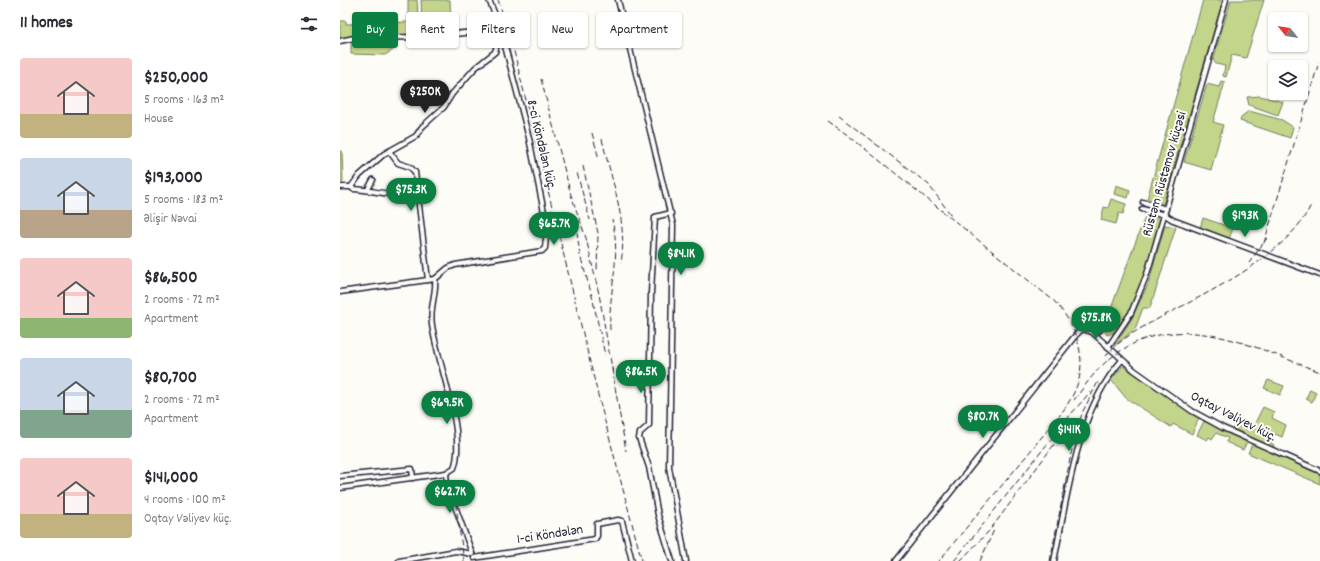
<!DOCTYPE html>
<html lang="en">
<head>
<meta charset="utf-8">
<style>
	body { margin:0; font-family:Dekko,sans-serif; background:#f7f7f7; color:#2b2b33; height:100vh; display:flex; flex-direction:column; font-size:15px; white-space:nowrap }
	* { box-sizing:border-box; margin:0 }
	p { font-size:13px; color:#7c7c81 }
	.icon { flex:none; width:22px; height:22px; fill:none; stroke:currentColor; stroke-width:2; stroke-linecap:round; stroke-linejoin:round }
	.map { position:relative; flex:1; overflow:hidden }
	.side { display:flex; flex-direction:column; background:#fff; width:340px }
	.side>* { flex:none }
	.guide { position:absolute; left:12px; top:12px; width:380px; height:36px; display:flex; gap:8px }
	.needle { width:26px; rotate:300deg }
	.buttons { position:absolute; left:928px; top:12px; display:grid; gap:8px }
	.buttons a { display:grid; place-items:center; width:40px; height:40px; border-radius:4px; background:#fff; box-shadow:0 1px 3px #0004; font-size:20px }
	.price { position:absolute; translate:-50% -34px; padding:0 9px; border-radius:14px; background:#0b8043; color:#fff; font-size:13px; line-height:26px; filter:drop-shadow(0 1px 2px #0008) }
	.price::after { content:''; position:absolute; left:50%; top:24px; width:12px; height:9px; margin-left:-6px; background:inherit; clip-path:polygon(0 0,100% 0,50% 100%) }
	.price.active { background:#222; color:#fff }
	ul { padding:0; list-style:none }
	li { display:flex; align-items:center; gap:12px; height:100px; padding:0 20px }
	li span { display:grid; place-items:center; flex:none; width:112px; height:80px; border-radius:4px; color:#555 }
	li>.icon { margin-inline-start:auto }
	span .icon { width:48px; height:48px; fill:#fffc; stroke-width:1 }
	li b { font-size:17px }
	h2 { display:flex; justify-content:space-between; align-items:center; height:48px; padding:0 20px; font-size:17px }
	.tag { padding:0 14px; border-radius:4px; background:#fff; box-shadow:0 1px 3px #0004; font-size:14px; line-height:36px }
	.tag.active { background:#0b8043; color:#fff }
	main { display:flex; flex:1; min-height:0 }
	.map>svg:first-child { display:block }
	.green { fill:#c3d58a; stroke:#727c62 }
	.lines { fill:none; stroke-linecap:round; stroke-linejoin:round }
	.minor-casing { stroke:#22223b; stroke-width:7 }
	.minor { stroke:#fdfcf7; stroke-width:4 }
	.rail { stroke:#22223b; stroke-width:1; stroke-dasharray:6 3; stroke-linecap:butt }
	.labels { text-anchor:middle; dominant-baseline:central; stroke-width:4; stroke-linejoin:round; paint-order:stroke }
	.street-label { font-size:14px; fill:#22223b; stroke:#fdfcf7 }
</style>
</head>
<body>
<main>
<section class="side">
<h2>11 homes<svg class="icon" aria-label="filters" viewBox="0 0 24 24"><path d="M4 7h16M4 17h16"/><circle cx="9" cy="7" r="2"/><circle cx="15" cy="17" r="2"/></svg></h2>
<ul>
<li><span style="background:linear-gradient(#f6c9c9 70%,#c2b280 0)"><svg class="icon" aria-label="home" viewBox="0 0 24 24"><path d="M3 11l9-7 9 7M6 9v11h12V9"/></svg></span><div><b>$250,000</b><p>5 rooms · 163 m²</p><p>House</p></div></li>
<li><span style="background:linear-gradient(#c9d6e8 65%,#b9a48a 0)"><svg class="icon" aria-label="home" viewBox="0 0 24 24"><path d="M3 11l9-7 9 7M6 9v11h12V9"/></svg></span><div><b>$193,000</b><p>5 rooms · 183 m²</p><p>Əlişir Nəvai</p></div></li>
<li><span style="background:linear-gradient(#f6c9c9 75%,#8fb573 0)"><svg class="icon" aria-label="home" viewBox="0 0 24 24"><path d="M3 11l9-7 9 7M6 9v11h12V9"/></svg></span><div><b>$86,500</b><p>2 rooms · 72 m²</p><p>Apartment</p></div></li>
<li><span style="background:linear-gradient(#c9d6e8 65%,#7fa58c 0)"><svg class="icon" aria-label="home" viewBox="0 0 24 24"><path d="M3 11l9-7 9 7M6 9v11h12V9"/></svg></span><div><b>$80,700</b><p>2 rooms · 72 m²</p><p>Apartment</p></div></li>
<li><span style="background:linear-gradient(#f6c9c9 70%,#c2b280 0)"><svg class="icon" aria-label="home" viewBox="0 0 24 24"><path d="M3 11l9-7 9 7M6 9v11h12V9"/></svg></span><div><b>$141,000</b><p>4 rooms · 100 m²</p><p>Oqtay Vəliyev küç.</p></div></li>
</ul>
</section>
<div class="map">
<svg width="980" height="561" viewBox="0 0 980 561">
	<rect width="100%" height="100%" fill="#fdfcf7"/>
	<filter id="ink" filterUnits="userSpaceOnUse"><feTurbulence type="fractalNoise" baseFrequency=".025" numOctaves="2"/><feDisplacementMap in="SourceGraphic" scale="8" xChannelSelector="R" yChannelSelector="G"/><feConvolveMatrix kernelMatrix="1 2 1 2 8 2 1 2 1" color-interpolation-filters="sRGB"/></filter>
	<g filter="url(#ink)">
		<g class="green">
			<polygon points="68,0 77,0 79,31 130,30 92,35 30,36 30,29 17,30 16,37 0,39 0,21 6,21 6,24 68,22"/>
			<polygon points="81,0 110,0 111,25 82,26"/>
			<polygon points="863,0 883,0 823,204 807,199"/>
			<polygon points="891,0 924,0 906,58 892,55 886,77 883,76 885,66 876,64 873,60"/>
			<polygon points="54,39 53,50 45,55 11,54 11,43 8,40"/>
			<polygon points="881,81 885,82 873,122 883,125 871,170 844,162 867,84 879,87"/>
			<polygon points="920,96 943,102 938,115 909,105 907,97"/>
			<polygon points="909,111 942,120 953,127 950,138 900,121 902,116"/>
			<polygon points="0,151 2,151 3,182 0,182"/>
			<polygon points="776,185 790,190 788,198 774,194"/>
			<polygon points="771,199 786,204 783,214 779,213 776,224 761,220 764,207 768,208"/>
			<path d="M 806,214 L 820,219 C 813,241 793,332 767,335 L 764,330 L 766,322 Z"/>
			<polygon points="863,218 893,228 889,239 860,228"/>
			<polygon points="825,225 836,227 810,308 803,308 795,329 774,346 791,320 809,282"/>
			<polygon points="783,366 859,418 852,434 833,424 831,427 786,398 771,380"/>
			<polygon points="928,380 944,386 940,395 924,388"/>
			<polygon points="970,389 976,392 972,402 966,399"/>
			<polygon points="923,407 934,412 932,418 946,425 942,437 928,431 925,436 931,439 931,443 934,445 933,448 893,429 898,420 913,427"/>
			<polygon points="864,421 907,442 903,450 886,442 888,438 876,433 872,439 869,437 867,440 857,435"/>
			<polygon points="912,444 980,474 980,484 908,453"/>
		</g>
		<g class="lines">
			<g class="minor-casing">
				<g id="minor">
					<polyline points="278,0 333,225 329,467 346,561"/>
					<polyline points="0,41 14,38 84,37 145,31 158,28"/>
					<polyline points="49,151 58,163 70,167 75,172 88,280"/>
					<polyline points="0,187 11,187 19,176 44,154 76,136 82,127 104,107 112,94 135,68 155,52 158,41 156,29"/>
					<path d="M 11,187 L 13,189 C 29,189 42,195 58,194"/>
					<polyline points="28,189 33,180"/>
					<polyline points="803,202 826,209"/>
					<polyline points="802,209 825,215 833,220 980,275"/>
					<polyline points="331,213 315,217 311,293 309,425 300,433 299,438 309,467 318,515 332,561"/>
					<polyline points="0,292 95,279 108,268 115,265 202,251 205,248 207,227 189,138 160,27 149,0"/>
					<circle cx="755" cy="325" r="7"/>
					<polyline points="743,329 752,332 794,370 852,411 883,428 980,471"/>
					<polyline points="768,347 791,313 807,274 886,0"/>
					<polyline points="106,473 107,484 132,553"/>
					<polyline points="0,476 72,469 73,478"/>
					<path d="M 0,488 L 106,473 L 114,468 C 127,435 97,361 92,325 C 89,308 97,292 95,279"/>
					<polyline points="134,558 255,539 257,536 257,524 278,520 282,521 292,561"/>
					<polyline points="59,561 116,551 132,554"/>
					<polyline points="556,561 735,336 750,321"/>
					<path d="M 714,561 C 728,495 736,412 782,360"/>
				</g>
			</g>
			<use href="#minor" class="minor"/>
			<g class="rail">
				<polyline points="158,0 170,35 259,399 302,561"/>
				<polyline points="201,79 231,195 246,238 259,294 273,374"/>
				<polyline points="499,116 588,184 611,215"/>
				<path d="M 488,121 L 509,136 L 714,301 C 733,321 746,351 739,379 C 732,405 712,424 696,444 C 664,484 631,521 599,561"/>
				<polyline points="252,133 259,159"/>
				<path d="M 262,139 C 271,179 288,221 281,263"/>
				<polyline points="243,166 258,233 257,272"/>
				<polyline points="237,173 250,220"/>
				<polyline points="237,232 240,255 252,296 265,355"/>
				<polyline points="924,243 979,62"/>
				<polyline points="909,263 927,238"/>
				<path d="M 270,330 C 268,291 282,258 272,220"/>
				<path d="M 765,357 C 781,337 805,326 827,314 C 875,289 947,255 971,205"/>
				<polyline points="272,369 286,451"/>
				<path d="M 734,400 C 744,387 754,372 767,361 C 834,304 911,346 980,372"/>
				<polyline points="717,446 736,423"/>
				<polyline points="113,486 124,561"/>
				<polyline points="614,561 732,413 751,391"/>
				<polyline points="620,561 650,530 719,438"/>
				<polyline points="640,561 654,530"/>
				<polyline points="710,561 735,434 743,411 759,380"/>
			</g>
		</g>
	</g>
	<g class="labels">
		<g class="street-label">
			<text transform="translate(201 145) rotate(77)">8-ci Köndələn küç.</text>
			<text transform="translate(825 174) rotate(-74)">Rüstəm Rüstəmov küçəsi</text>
			<text transform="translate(893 417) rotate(27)">Oqtay Vəliyev küç.</text>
			<text transform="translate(210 535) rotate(-9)">1-ci Köndələn</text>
		</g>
	</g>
</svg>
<div class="buttons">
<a><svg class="needle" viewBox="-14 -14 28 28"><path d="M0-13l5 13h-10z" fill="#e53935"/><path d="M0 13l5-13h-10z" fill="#7c7c81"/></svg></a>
<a><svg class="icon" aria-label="layers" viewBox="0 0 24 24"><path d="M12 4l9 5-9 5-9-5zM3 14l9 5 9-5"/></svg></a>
</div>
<b class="price active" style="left:85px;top:114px">$250K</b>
<b class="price" style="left:71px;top:212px">$75.3K</b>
<b class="price" style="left:905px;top:238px">$193K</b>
<b class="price" style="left:214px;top:246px">$65.7K</b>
<b class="price" style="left:341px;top:276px">$84.1K</b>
<b class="price" style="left:756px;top:340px">$75.8K</b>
<b class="price" style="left:301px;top:394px">$86.5K</b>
<b class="price" style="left:107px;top:425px">$69.5K</b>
<b class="price" style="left:643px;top:439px">$80.7K</b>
<b class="price" style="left:729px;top:452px">$141K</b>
<b class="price" style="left:110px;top:514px">$62.7K</b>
<div class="guide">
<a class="tag active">Buy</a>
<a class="tag">Rent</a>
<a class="tag">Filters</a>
<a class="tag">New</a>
<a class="tag">Apartment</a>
</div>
</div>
</main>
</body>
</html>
